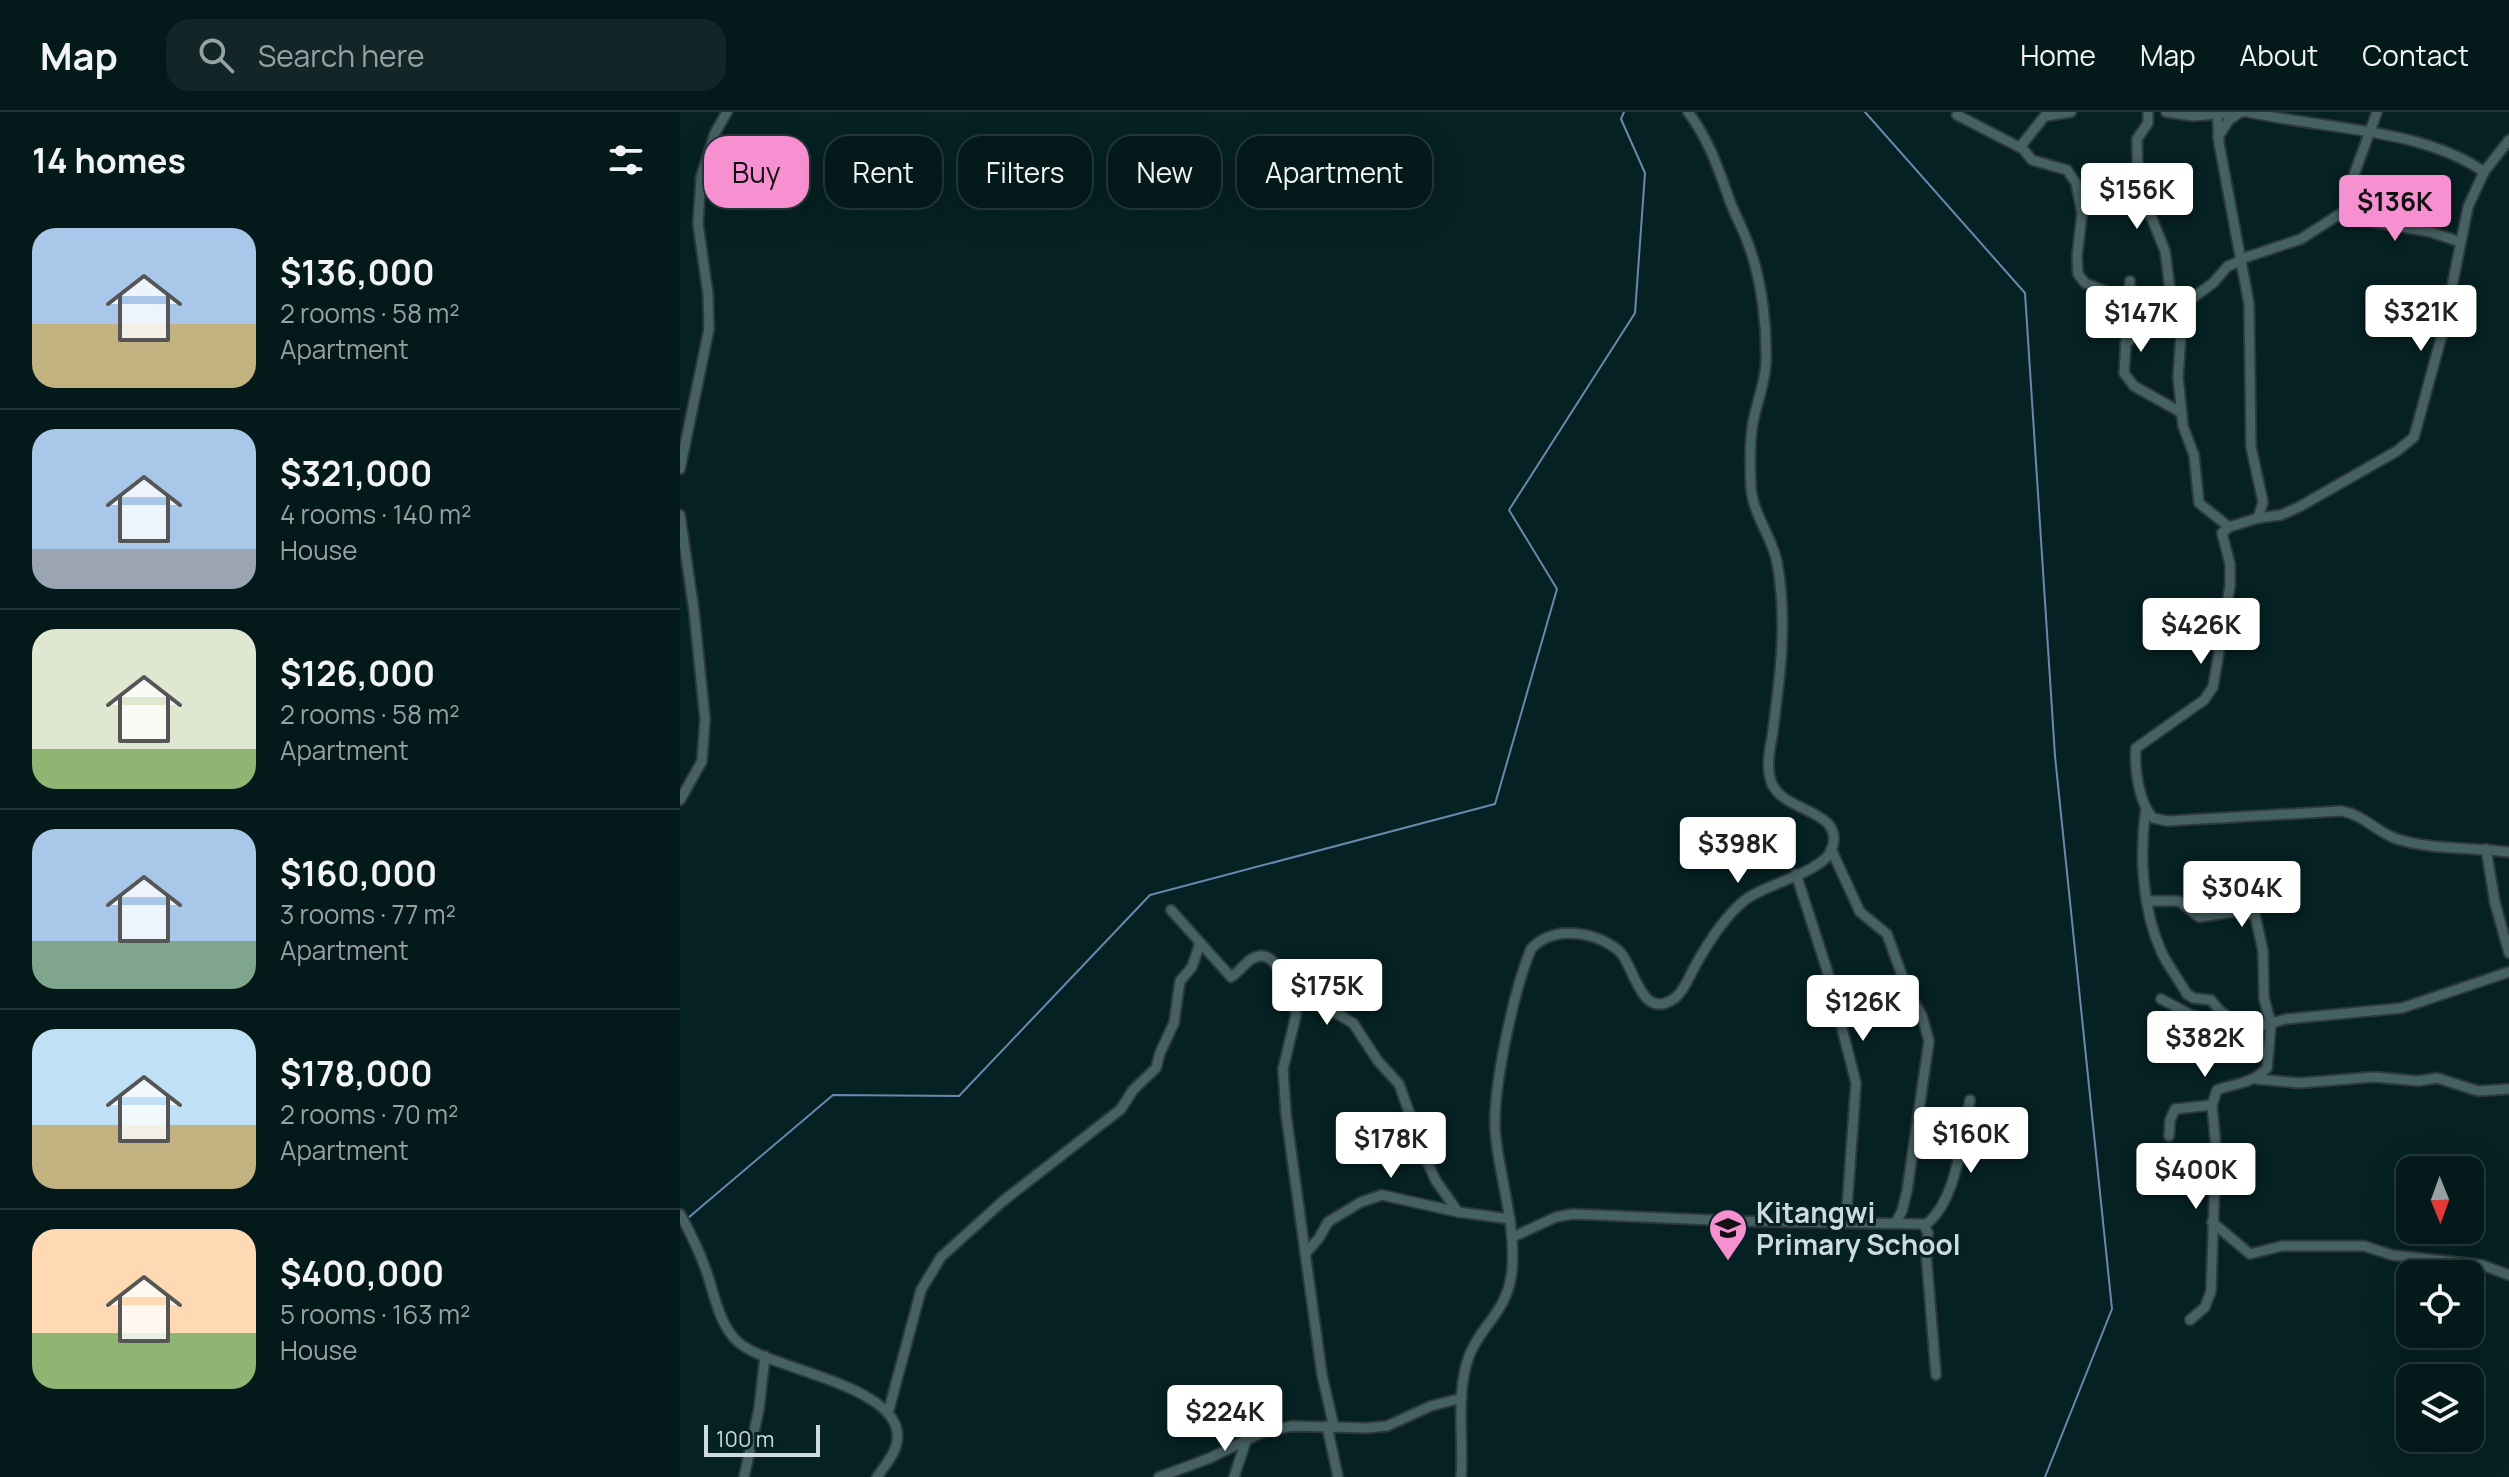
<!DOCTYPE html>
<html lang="en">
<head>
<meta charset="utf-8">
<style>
	body { margin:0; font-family:Manrope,sans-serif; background:#122627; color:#f1f3f6; height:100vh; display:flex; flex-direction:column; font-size:30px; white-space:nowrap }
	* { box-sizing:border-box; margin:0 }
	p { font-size:26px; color:#97a0a2 }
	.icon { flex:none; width:44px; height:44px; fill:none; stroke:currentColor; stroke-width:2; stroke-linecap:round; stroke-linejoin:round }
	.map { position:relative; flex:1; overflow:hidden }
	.details { display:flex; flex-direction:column; background:#04191a; width:680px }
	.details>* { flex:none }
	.banner { position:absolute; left:24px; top:24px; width:760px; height:72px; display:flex; gap:16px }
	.needle { width:52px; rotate:179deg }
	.tools { position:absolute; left:1716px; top:1044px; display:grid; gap:16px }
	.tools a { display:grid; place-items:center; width:88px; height:88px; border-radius:16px; background:#04191a; box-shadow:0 8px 32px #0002,0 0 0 2px #253839; font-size:40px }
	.scale { position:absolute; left:24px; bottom:20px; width:116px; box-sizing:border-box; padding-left:8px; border:4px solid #ccdbdc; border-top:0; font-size:22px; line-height:28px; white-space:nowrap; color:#ccdbdc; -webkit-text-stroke:6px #062123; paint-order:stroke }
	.price { position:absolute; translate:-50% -68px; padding:0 18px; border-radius:8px; background:#fff; color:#222; font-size:26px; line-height:52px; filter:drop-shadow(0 2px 4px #0008) }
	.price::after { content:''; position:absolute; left:50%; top:48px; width:24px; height:18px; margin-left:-12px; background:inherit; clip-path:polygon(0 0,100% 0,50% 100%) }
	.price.on { background:#f690d0; color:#111 }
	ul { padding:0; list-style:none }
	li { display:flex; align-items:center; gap:24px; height:200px; padding:0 32px }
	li+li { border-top:2px solid #253839 }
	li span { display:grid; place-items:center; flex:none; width:224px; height:160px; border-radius:24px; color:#555 }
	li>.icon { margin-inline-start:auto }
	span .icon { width:96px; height:96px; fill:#fffc; stroke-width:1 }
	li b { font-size:34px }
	h2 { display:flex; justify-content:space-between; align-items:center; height:96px; padding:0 32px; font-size:34px }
	.tag { padding:0 28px; border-radius:24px; background:#04191a; box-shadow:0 8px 32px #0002,0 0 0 2px #253839; font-size:28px; line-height:72px }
	.tag.on { background:#f690d0; color:#111 }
	header { display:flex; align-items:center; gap:48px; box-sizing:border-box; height:112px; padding:0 40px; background:#04191a; border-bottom:2px solid #253839 }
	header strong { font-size:38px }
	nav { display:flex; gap:44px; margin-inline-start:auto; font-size:28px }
	.search { width:560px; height:72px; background:#122627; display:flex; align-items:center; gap:20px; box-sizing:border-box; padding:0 28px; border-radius:24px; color:#97a0a2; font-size:30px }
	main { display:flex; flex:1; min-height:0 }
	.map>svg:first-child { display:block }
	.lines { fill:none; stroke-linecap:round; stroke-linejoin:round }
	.stream { stroke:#6a88af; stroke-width:2 }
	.street-casing { stroke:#2d383a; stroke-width:13 }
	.street { stroke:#466163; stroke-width:9 }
	.labels { text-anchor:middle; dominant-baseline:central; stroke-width:6; stroke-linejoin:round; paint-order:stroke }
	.poi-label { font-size:28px; font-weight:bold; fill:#ccdbdc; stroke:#062123; text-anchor:start }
</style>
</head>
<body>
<header>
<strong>Map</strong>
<div class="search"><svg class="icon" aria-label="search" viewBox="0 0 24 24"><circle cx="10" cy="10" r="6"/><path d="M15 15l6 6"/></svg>Search here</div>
<nav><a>Home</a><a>Map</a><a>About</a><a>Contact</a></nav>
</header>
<main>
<section class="details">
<h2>14 homes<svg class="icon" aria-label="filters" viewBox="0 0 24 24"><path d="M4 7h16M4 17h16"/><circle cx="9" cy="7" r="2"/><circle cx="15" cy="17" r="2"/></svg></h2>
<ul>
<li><span style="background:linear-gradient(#a9c7e8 60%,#c2b280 0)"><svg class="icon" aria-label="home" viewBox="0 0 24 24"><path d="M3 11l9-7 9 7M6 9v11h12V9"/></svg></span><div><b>$136,000</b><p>2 rooms · 58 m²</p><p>Apartment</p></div></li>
<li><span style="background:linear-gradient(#a9c7e8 75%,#9aa5b1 0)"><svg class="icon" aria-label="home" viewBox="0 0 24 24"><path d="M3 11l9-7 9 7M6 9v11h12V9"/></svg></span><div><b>$321,000</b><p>4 rooms · 140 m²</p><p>House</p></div></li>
<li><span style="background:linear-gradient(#dfe7d0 75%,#8fb573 0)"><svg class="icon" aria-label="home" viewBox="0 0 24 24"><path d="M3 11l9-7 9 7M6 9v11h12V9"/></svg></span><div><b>$126,000</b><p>2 rooms · 58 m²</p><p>Apartment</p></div></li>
<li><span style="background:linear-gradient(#a9c7e8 70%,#7fa58c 0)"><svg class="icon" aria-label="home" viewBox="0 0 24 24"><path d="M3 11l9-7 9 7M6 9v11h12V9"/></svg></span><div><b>$160,000</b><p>3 rooms · 77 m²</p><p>Apartment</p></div></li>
<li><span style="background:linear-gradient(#bfe0f5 60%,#c2b280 0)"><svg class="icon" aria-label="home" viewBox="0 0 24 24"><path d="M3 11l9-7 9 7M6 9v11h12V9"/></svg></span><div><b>$178,000</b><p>2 rooms · 70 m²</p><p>Apartment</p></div></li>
<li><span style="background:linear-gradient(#ffd9b3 65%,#8fb573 0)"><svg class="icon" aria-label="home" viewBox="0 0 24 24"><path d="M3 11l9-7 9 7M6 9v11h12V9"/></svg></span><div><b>$400,000</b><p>5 rooms · 163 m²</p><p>House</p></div></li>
</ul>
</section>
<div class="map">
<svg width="1829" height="1365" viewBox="0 0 1829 1365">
	<rect width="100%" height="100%" fill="#062123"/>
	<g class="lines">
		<g class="stream">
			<polyline points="1185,0 1345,181 1375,644 1432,1197 1365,1365"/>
			<polyline points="8,1106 153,983 279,984 470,783 815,692 877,477 829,398 955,201 965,61 941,7 944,0"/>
		</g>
		<g class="street-casing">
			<g id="street">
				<polyline points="1486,0 1513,4 1564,0"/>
				<path d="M 1537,0 L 1539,31 L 1569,192 L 1571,335 L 1583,390 L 1578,406 L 1549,415 L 1542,421 L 1550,452 L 1550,474 L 1533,575 L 1524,588 L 1456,636 C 1454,657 1459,691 1473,706 L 1487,709 L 1661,699 C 1683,702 1696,720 1717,727 C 1752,738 1792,735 1829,740"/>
				<path d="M 1568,0 C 1642,17 1742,16 1804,60"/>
				<polyline points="1277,3 1343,37 1352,48 1387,58 1396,71 1402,101 1397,145 1398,162 1405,171 1440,185 1449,196"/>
				<polyline points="1366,4 1391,0"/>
				<polyline points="1538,25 1549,8 1559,1"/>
				<polyline points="1340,35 1368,0"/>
				<polyline points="1657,104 1751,120 1780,130"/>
				<polyline points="1561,147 1621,127 1663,100 1670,91 1671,71 1697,0"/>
				<polyline points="1450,169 1444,261 1454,274 1502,301"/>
				<polyline points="1445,232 1482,201 1490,177 1485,139 1458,72 1457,27 1468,11 1468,0"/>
				<polyline points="0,357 29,217 28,182 18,112 21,65 35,21 47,0"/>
				<polyline points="0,403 14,499 25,607 22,649 0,688"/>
				<polyline points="1578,406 1601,403 1619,395 1717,339 1734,325 1763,219 1788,95 1804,60 1829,28"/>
				<polyline points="1549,415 1519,391 1514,343 1503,314 1498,265 1503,193 1533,171 1548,154 1561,149"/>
				<path d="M 1466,696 C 1459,741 1462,796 1481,839 C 1488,854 1499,868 1507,882 L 1513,886 L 1531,888 L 1540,899 L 1567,918"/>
				<polyline points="1151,737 1180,800 1207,822 1228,880 1242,904 1249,929 1227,1079 1222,1099 1216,1110"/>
				<polyline points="1806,737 1815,791 1829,841"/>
				<polyline points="1116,762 1147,858 1176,971 1166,1109"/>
				<path d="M 1467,789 L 1499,789 L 1519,805 L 1560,799 L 1575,803 L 1583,839 L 1584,886 L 1591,912 L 1587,956 C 1572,972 1556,971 1537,978 L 1532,993 L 1495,997 L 1490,1008 L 1489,1024"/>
				<path d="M 491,798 L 551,865 C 558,861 563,853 570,848 C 596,831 601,871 615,883 L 630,886 L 673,911 L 698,949 L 719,972 L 746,1047 L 756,1069 L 778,1100"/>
				<polyline points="615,883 616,903 603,957 606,1002 642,1263 654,1315"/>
				<polyline points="1481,887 1511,903 1563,919 1606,907 1722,896 1829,860"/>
				<polyline points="1576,967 1619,971 1694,965 1738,969 1757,966 1798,979 1829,977"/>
				<path d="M 0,1102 C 10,1120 19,1139 26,1158 C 34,1181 39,1213 58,1230 C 88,1258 234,1274 216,1334 C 213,1345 204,1355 197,1365"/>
				<polyline points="1532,1110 1570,1142 1602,1134 1684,1134 1712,1143 1802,1153 1829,1163"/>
				<path d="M 1245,1113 C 1277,1090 1282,1024 1290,988"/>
				<polyline points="833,1125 876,1105 893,1102 1055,1109 1243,1112 1248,1121 1246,1140 1256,1263"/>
				<polyline points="625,1142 639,1126 648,1110 681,1090 702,1083 778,1100 830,1107"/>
				<polyline points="1510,1208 1525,1195 1531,1179 1536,1036 1532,993"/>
				<polyline points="208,1301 241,1178 261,1145 323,1089 441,997 453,978 476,956 480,941 494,911 500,869 512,855 520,831"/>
				<polyline points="647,1314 658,1365"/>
				<polyline points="64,1365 79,1297 85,1244"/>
				<polyline points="479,1365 530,1346 583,1320 612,1314 687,1316 707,1314 751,1294 782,1286"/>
				<polyline points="554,1365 567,1326"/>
				<path d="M 781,1365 C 784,1325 775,1283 789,1244 C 802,1211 827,1201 832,1159 C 836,1114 821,1071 816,1027 C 810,984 834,878 851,837 C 873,813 915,819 939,839 C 954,851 960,911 995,886 C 1004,879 1009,865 1014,856 C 1027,832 1044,805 1065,788 C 1085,772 1144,760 1152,737 C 1165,697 1106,702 1092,672 C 1086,658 1089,640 1092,625 C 1100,566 1108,510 1097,450 C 1092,425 1073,402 1071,376 C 1070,355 1069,331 1073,310 C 1077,290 1085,271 1086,251 C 1087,215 1082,171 1070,137 C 1065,121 1057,107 1051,92 C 1039,59 1030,29 1008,0"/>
			</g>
		</g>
		<use href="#street" class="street"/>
	</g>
	<defs>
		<g id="school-pin" transform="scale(2)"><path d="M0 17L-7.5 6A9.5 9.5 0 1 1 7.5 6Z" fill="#f690d0" stroke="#062123"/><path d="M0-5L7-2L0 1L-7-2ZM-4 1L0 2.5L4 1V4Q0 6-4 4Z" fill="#111"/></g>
	</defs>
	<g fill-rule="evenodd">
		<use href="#school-pin" x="1048" y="1116"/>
	</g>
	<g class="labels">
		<g class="poi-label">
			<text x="1076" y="1100">Kitangwi<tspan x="1076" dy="32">Primary School</tspan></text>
		</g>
	</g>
</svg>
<div class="tools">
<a><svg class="needle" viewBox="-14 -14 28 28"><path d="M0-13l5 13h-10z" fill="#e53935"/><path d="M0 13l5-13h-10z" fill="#97a0a2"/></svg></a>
<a><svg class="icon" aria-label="locate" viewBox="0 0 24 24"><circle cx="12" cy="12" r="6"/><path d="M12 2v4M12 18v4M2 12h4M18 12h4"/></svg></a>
<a><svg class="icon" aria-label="layers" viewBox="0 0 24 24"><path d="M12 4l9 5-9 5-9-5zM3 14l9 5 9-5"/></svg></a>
</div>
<div class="scale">100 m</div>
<b class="price" style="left:1457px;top:119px">$156K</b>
<b class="price on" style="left:1715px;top:131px">$136K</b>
<b class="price" style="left:1741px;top:241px">$321K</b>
<b class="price" style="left:1461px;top:242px">$147K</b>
<b class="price" style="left:1521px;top:554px">$426K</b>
<b class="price" style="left:1058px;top:773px">$398K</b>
<b class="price" style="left:1562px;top:817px">$304K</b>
<b class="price" style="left:647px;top:915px">$175K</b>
<b class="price" style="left:1183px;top:931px">$126K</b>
<b class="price" style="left:1525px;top:967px">$382K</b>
<b class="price" style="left:1291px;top:1063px">$160K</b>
<b class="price" style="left:711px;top:1068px">$178K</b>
<b class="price" style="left:1516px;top:1099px">$400K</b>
<b class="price" style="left:545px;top:1341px">$224K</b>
<div class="banner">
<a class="tag on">Buy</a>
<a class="tag">Rent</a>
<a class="tag">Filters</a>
<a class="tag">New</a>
<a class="tag">Apartment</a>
</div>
</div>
</main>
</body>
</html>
